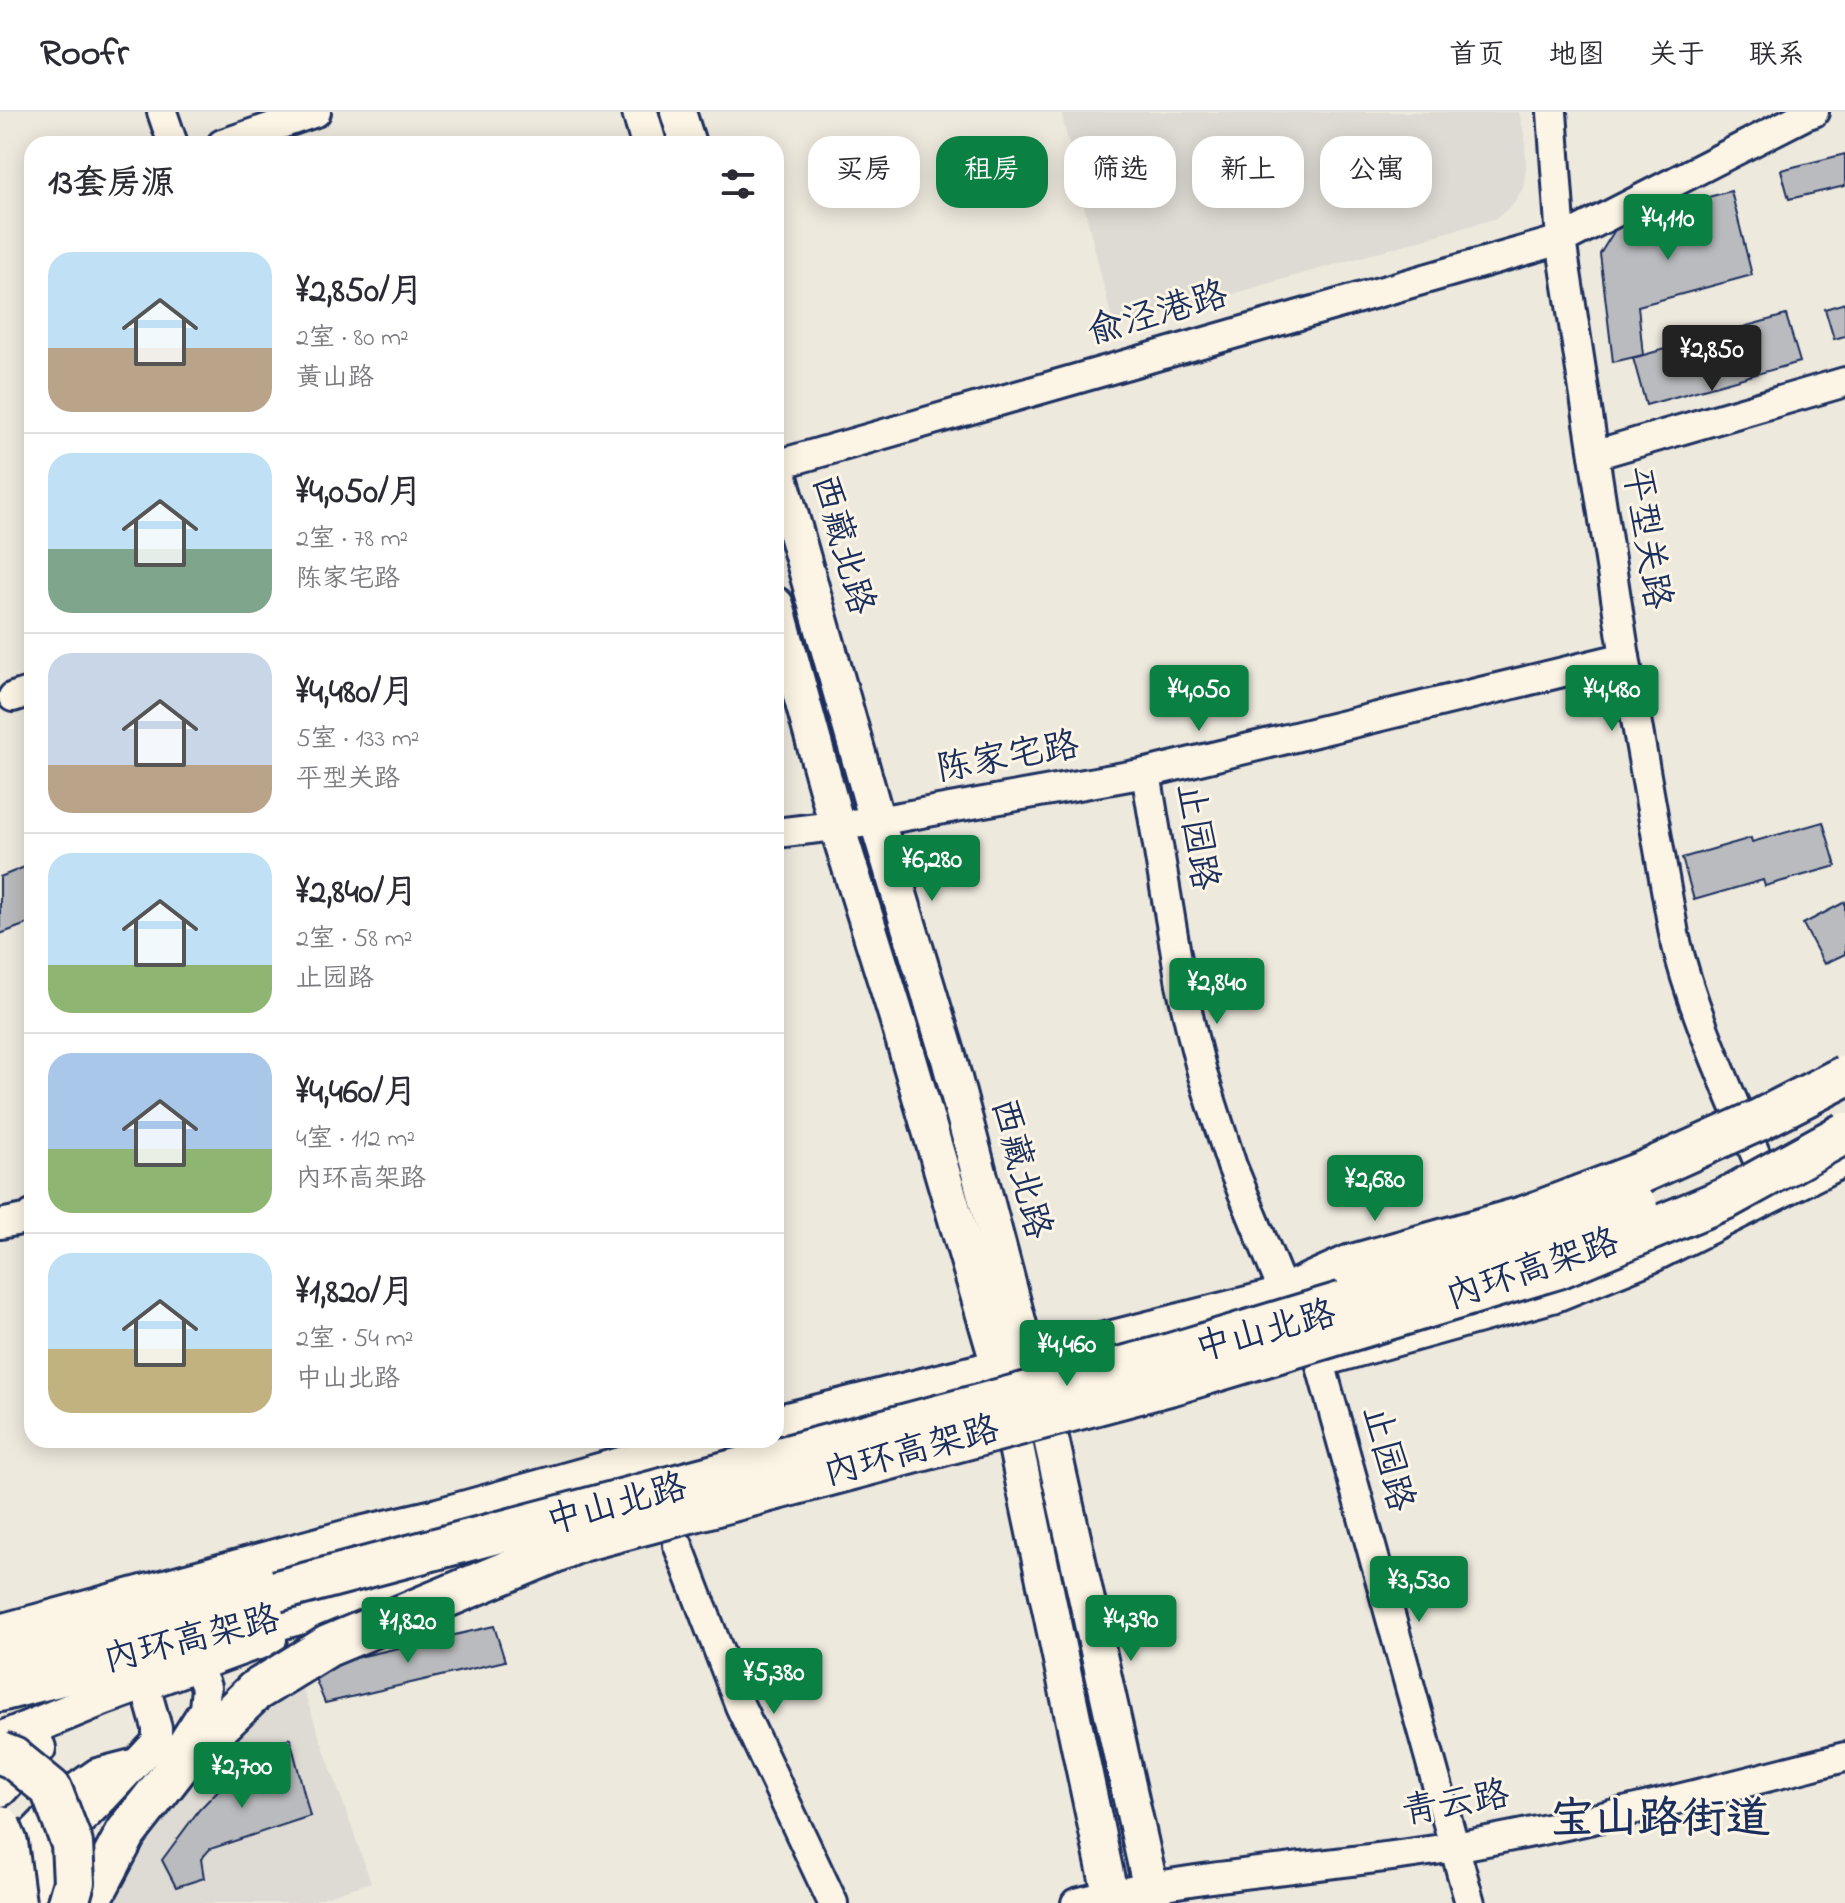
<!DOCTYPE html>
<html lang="zh">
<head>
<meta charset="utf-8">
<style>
	body { margin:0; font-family:"Indie Flower","LXGW WenKai TC",sans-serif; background:#f2f2f3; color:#2b2b33; height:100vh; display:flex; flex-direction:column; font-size:30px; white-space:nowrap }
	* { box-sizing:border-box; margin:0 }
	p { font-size:26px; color:#7c7c81 }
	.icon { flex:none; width:44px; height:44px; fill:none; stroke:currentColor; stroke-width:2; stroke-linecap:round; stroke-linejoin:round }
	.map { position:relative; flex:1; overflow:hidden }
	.sheet { position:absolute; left:24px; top:24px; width:760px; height:1312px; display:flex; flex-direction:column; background:#fff; border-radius:24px; box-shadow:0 4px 20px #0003 }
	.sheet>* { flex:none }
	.hud { position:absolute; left:808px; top:24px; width:760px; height:72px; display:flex; gap:16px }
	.price { position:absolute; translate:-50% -68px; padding:0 18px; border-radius:8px; background:#0b8043; color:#fff; font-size:26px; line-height:52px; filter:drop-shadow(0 2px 4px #0008) }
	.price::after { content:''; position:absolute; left:50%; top:48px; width:24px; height:18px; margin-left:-12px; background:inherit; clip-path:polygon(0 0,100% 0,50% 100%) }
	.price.on { background:#222; color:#fff }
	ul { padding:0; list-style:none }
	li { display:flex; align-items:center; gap:24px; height:200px; padding:0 24px }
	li+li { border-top:2px solid #e1e1e2 }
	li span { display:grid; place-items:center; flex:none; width:224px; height:160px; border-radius:24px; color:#555 }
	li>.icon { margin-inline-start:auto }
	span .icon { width:96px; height:96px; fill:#fffc; stroke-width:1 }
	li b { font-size:34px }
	h2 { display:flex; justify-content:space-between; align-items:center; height:96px; padding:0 24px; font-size:34px }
	.chip { padding:0 28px; border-radius:24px; background:#fff; box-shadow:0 4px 20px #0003; font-size:28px; line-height:72px }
	.chip.on { background:#0b8043; color:#fff }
	header { display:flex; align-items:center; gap:48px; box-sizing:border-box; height:112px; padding:0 40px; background:#fff; border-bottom:2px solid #e1e1e2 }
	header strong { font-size:38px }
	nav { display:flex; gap:44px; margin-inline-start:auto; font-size:28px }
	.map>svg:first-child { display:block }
	.built { fill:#dedbd4 }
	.building { fill:#babbbe; stroke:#1b2f5e; stroke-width:2 }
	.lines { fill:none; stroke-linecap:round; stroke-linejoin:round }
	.minor-casing { stroke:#1b2f5e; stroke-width:34 }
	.major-casing { stroke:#1b2f5e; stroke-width:40 }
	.highway-casing { stroke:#1b2f5e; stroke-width:46 }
	.minor { stroke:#fcf5e5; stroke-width:28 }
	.major { stroke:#fcf5e5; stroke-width:34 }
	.highway { stroke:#fcf5e5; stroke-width:40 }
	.highway-bridge-casing { stroke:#1b2f5e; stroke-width:46; stroke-linecap:butt }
	.highway-bridge { stroke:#fcf5e5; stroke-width:40 }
	.labels { text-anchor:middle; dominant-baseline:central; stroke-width:6; stroke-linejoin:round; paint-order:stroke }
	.street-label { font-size:36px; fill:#1b2f5e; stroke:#fcf5e5 }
	.district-label { font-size:44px; font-weight:bold; fill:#1b2f5e; stroke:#fcf5e5 }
</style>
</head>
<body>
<header>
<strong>Roofr</strong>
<nav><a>首页</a><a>地图</a><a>关于</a><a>联系</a></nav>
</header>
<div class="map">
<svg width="1845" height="1791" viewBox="0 0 1845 1791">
	<rect width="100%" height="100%" fill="#eee9dd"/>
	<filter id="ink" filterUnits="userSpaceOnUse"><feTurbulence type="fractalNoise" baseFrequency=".0125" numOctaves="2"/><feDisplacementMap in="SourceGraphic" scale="16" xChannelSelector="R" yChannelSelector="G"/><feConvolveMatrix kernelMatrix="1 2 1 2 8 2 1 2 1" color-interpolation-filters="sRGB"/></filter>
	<g filter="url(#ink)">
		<g class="built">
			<polygon points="1061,0 1519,0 1525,27 1526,57 1523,76 1513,92 1497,106 1114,216"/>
			<polygon points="301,1572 371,1770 306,1791 114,1791 129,1760 170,1699 213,1650 257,1608"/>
		</g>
		<g class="building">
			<polygon points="1845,42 1845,74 1789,87 1781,58"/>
			<polygon points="1731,79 1752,163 1638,194 1643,243 1613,250 1600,142 1621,108"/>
			<polygon points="1845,191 1845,224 1834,227 1825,197"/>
			<polygon points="1786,203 1800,250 1646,293 1633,246"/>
			<polygon points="1823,710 1836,754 1765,774 1763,768 1694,788 1682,746 1751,726 1752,730"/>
			<polygon points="32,752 32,810 0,822 0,765"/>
			<polygon points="1845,790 1845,842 1824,852 1803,812"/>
			<polygon points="494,1514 505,1549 325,1591 311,1556"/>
			<polygon points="290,1626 310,1704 210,1737 201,1747 204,1766 176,1775 162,1748 199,1698 260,1635"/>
		</g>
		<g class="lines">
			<g class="minor-casing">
				<g id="minor">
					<polyline points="162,0 173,32"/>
					<path d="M 1552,0 L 1561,128 L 1625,545 L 1674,822 C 1695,911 1737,995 1771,1080"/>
					<polyline points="222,32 316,0"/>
					<polyline points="1594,343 1845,270"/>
					<polyline points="776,353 1561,128 1805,3 1814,0"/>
					<polyline points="13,585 32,579"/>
					<polyline points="1146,661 1181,872 1192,921 1203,964 1232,1054 1279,1169"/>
					<polyline points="776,721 877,709 1146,661 1625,545"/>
					<polyline points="0,1112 30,1106 32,1103"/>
					<polyline points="1319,1247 1470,1791"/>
					<polyline points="678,1433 740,1594 833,1791"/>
					<polyline points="176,1641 204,1597 206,1575 196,1552"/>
					<polyline points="11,1766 34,1719 77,1675 97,1661 136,1651"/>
					<polyline points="29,1791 37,1767 54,1735 104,1686 157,1629 157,1616 144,1570"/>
					<path d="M 1076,1791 C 1199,1760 1329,1756 1454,1735 C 1586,1712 1715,1678 1845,1645"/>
				</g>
			</g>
			<g class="major-casing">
				<g id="major">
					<polyline points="640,0 649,32"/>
					<polyline points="678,0 688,32"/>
					<polyline points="776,351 877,709 949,947 1028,1247 1050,1322 1154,1791"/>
					<polyline points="776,493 837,714 897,906 999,1254 1112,1791"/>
					<polyline points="1332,1244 1555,1182 1649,1144 1845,1046"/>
					<polyline points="776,1311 1307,1177"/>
					<polyline points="0,1520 356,1423 438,1404 711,1328"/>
					<polyline points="0,1628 102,1586 250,1532 269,1527"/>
					<polyline points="0,1677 38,1636"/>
				</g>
			</g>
			<g class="highway-casing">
				<g id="highway">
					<polyline points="1280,1185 1349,1154"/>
					<polyline points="0,1541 277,1479"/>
					<polyline points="0,1579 496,1451"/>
					<polyline points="89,1791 126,1721 179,1653 255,1579"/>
				</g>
			</g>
			<use href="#minor" class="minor"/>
			<use href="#major" class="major"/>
			<use href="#highway" class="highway"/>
			<g class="highway-bridge-casing">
				<g id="highway-bridge">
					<polyline points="1349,1154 1524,1105 1643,1060 1759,1008 1845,964"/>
					<polyline points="277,1479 1164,1244 1540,1131 1637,1095"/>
					<polyline points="255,1579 328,1534 581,1429 1173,1272 1558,1156 1727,1086 1845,1021"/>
					<polyline points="0,1641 13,1646 51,1677 72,1732 74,1770 68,1791"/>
					<polyline points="0,1714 7,1731 15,1791"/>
				</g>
			</g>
			<use href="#highway-bridge" class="highway-bridge"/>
		</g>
	</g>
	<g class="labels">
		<g class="street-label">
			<text transform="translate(1158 203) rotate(-16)">俞泾港路</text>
			<text transform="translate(1645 426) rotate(81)">平型关路</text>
			<text transform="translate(841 433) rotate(74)">西藏北路</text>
			<text transform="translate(1008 647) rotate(-10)">陈家宅路</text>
			<text transform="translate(1195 725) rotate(81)">止园路</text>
			<text transform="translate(1019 1057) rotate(75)">西藏北路</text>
			<text transform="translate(1533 1159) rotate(-19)">内环高架路</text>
			<text transform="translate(1266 1221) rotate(-15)">中山北路</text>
			<text transform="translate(912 1341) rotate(-15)">内环高架路</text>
			<text transform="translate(1386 1347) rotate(75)">止园路</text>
			<text transform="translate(617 1394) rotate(-15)">中山北路</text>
			<text transform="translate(192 1529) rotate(-14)">内环高架路</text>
			<text transform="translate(1456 1693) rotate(-10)">青云路</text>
		</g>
		<g class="district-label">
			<text x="1660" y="1709">宝山路街道</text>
		</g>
	</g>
</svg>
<b class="price" style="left:1668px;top:150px">¥4,110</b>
<b class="price on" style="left:1712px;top:281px">¥2,850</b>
<b class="price" style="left:1199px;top:621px">¥4,050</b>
<b class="price" style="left:1612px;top:621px">¥4,480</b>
<b class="price" style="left:932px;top:791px">¥6,280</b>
<b class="price" style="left:1217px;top:914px">¥2,840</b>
<b class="price" style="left:1375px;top:1111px">¥2,680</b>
<b class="price" style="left:1067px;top:1276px">¥4,460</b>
<b class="price" style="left:1419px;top:1512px">¥3,530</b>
<b class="price" style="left:1131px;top:1551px">¥4,390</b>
<b class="price" style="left:408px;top:1553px">¥1,820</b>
<b class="price" style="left:774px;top:1604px">¥5,380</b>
<b class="price" style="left:242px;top:1698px">¥2,700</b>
<div class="hud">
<a class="chip">买房</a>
<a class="chip on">租房</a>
<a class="chip">筛选</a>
<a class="chip">新上</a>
<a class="chip">公寓</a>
</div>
<section class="sheet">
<h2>13套房源<svg class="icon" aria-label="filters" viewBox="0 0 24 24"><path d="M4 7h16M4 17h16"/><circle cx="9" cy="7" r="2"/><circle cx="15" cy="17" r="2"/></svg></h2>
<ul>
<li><span style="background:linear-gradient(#bfe0f5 60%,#b9a48a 0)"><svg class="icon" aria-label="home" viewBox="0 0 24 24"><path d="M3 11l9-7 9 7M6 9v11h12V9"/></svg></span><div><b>¥2,850/月</b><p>2室 · 80 m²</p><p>黄山路</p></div></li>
<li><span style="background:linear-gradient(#bfe0f5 60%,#7fa58c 0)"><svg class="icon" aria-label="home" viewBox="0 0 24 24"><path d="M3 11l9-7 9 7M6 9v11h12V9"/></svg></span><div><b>¥4,050/月</b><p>2室 · 78 m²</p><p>陈家宅路</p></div></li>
<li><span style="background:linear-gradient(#c9d6e8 70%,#b9a48a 0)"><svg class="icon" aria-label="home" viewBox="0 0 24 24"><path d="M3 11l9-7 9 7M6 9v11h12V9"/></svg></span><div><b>¥4,480/月</b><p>5室 · 133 m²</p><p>平型关路</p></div></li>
<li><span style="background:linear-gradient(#bfe0f5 70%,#8fb573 0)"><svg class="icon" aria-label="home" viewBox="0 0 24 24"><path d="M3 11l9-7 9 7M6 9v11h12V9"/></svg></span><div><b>¥2,840/月</b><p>2室 · 58 m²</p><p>止园路</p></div></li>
<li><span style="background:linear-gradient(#a9c7e8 60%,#8fb573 0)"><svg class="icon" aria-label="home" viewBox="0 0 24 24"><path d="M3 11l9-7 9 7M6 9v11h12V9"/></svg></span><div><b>¥4,460/月</b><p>4室 · 112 m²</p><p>内环高架路</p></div></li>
<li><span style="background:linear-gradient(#bfe0f5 60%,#c2b280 0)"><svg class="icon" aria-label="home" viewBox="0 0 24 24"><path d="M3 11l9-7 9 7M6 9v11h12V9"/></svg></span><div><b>¥1,820/月</b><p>2室 · 54 m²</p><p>中山北路</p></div></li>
</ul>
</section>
</div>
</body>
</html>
